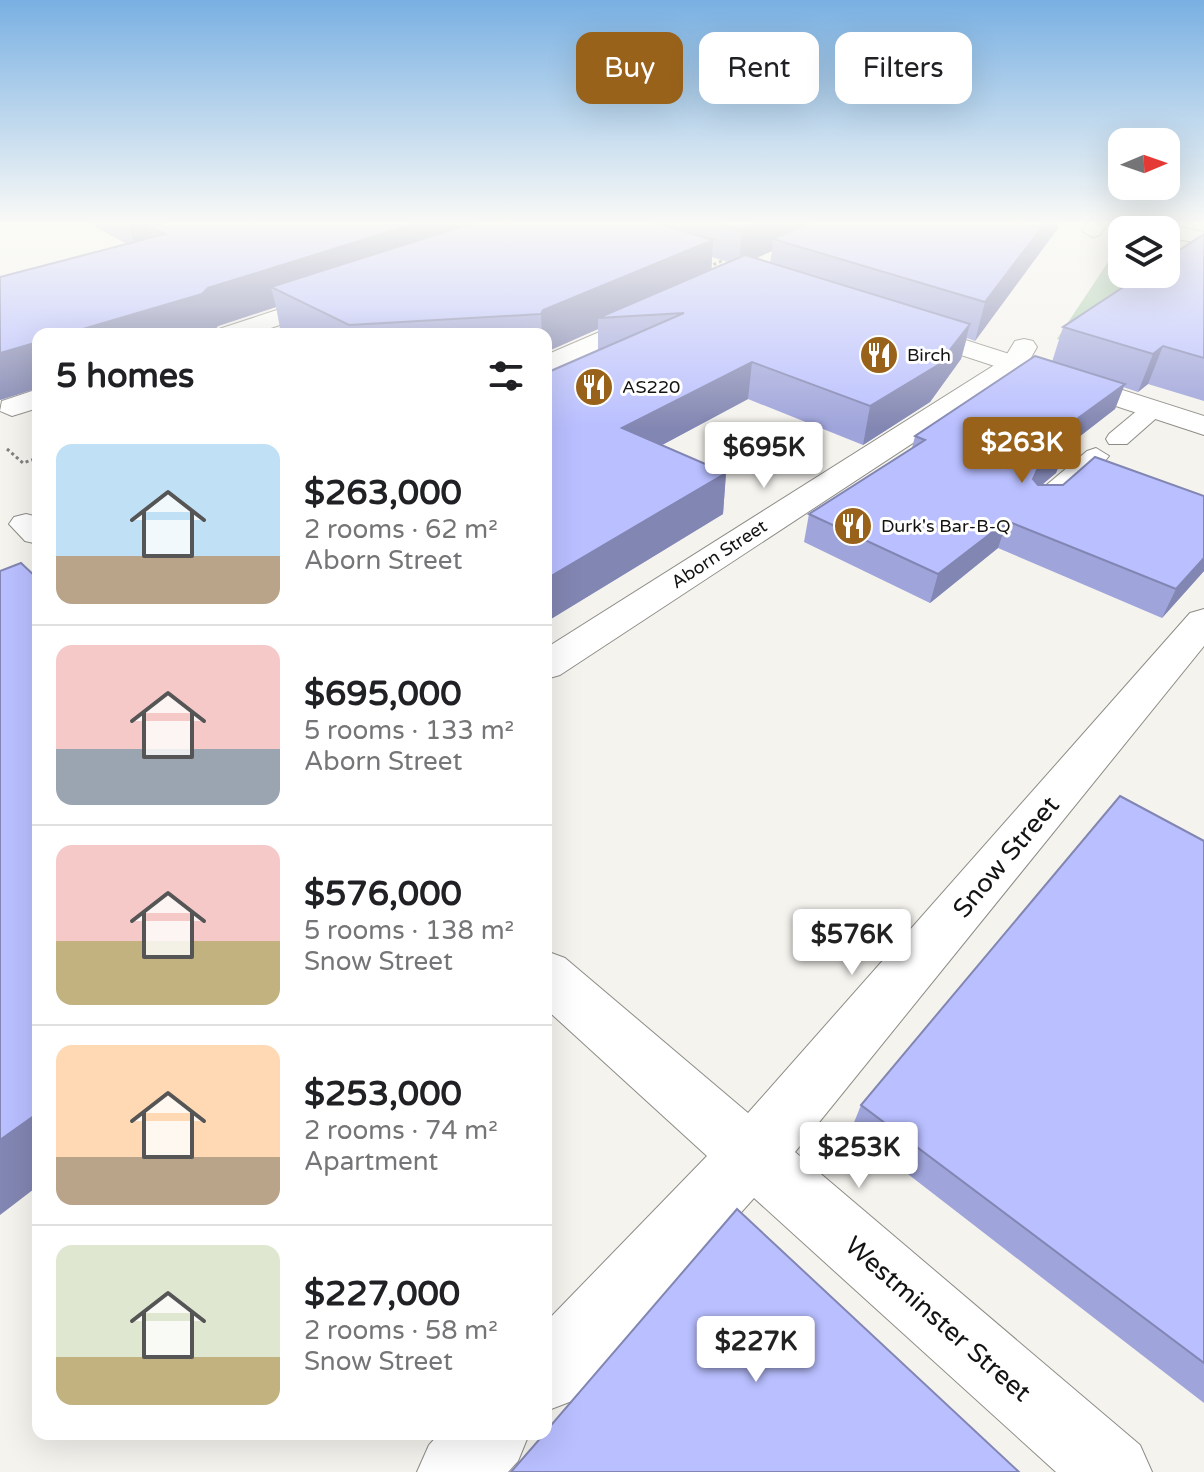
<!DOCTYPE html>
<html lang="en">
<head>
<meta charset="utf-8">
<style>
	body { margin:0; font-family:"Varela Round",sans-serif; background:#f6f6f6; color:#202124; height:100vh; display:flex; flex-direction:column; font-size:30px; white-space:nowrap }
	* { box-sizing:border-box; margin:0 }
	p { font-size:26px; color:#757577 }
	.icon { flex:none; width:44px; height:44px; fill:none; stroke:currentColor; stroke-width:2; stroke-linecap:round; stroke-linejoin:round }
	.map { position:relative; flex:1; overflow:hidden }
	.side { position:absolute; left:32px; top:328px; width:520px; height:1112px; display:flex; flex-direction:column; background:#fff; border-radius:16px; box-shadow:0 8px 32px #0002 }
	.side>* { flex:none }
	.hud { position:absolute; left:576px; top:32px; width:508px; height:72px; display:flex; gap:16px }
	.needle { width:52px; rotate:88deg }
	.controls { position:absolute; left:1108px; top:128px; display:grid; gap:16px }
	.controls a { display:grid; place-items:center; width:72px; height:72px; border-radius:16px; background:#fff; box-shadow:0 8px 32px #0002; font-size:40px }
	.price { position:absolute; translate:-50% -68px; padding:0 18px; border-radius:8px; background:#fff; color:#222; font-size:26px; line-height:52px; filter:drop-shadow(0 2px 4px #0008) }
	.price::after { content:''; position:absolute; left:50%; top:48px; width:24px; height:18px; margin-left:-12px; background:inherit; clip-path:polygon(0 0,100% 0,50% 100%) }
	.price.selected { background:#99621b; color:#fff }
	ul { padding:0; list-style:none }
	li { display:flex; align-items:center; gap:24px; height:200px; padding:0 24px }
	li+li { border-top:2px solid #e0e0e0 }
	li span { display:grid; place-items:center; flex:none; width:224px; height:160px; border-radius:16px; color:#555 }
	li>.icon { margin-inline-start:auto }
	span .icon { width:96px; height:96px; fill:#fffc; stroke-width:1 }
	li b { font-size:34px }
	h2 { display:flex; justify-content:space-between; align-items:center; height:96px; padding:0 24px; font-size:34px }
	.pill { padding:0 28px; border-radius:16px; background:#fff; box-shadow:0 8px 32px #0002; font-size:28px; line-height:72px }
	.pill.selected { background:#99621b; color:#fff }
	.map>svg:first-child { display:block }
	.green { fill:#a9cdae }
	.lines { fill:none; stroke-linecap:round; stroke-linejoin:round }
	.lane-casing { stroke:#8e8c87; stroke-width:2 }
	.street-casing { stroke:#8e8c87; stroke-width:2 }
	.secondary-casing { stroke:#8e8c87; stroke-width:2 }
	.primary-casing { stroke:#8e8c87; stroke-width:2 }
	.path { stroke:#81807d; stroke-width:3; stroke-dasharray:3 3; stroke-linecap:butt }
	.lane { fill:#fff; fill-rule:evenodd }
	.street { fill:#fff; fill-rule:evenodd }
	.secondary { fill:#fff; fill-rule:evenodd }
	.primary { fill:#fff; fill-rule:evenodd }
	.wall { fill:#9fa4db; fill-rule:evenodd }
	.shaded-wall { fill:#8286b2 }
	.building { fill:#b9bfff; stroke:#8286b2; stroke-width:2 }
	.labels { text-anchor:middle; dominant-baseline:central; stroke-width:6; stroke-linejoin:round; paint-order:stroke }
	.far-poi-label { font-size:18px; fill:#131311; stroke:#fff; text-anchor:start }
	.far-street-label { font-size:18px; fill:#131311; stroke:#fff }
	.near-street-label { font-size:26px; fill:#131311; stroke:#fff }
</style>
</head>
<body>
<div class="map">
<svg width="1204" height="1472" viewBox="0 0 1204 1472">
	<rect width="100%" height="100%" fill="#f5f3ee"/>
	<polygon class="green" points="1122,241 1122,274 1166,274 1166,251 1202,260 1080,344 1057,339"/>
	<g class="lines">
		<g class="lane-casing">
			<g id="lane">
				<polygon points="1153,402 1161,404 1165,409 1161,414 1127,444 1109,444 1106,439 1109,434 1145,404"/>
				<polygon points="1096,448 1109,456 1105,461 1051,510 1031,510 1027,504 1031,498 1087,451"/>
			</g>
		</g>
		<g class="street-casing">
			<g id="street">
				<polygon points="1087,222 1108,222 1100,235 1093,237 1082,231"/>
				<polygon points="335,291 344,293 347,298 344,303 253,334 215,334 219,329"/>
				<polygon points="1024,339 1033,341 1037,347 1024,370 560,675 546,679 546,648 1004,359 1015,341"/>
				<polygon points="38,389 38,408 12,416 0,411 2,401"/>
				<polygon points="26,514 38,517 38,544 25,541 9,524 14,517"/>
			</g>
		</g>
		<g class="secondary-casing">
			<g id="secondary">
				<polygon points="653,309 666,317 662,322 546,373 546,355"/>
				<polygon points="906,321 1204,416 1204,435 897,334 893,329 897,324"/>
				<polygon points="1204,609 1204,646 795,1152 1140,1445 1152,1472 1056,1472 754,1198 572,1401 546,1411 546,1322 707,1156 546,1009 546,951 565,958 748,1113 1190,613"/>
				<polygon points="439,1434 529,1434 518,1461 508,1472 417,1472 429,1445"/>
			</g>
		</g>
		<g class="primary-casing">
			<polygon id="primary" points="1114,222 1156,222 1204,232 1204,244 1166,237 1166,230 1133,230"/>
		</g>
		<g class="path">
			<polyline points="708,267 728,258"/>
			<polyline points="7,449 23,463 38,458"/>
		</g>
		<use href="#lane" class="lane"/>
		<use href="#street" class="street"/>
		<use href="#secondary" class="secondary"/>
		<use href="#primary" class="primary"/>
	</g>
	<g class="wall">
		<path d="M 86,222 L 1059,222 L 1058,228 L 975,341 L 967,338 L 961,359 L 930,402 L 863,445 L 748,399 L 662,445 L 726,473 L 723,514 L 546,622 L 546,373 L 598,351 L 598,329 L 546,352 L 546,334 L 292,334 L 280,328 L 276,307 L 218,326 L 212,333 L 209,334 L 38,334 L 38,388 L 0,400 L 0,277 L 127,244 ZM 772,251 L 770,263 L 755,258 ZM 712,257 L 728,262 L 711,270 Z"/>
		<polygon points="1204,234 1204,401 1148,384 1138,392 1123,387 1115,409 1066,447 1056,473 1042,485 1204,571 1162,618 998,548 930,603 804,542 809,514 912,448 915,436 1052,362 1063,327"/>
		<polygon points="1204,841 1204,1403 851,1130 861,1105"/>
	</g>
	<g class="shaded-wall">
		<polygon points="128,222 236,222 165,234 150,227 155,244 136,249"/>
		<polygon points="420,222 530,222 271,287 276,307 218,326 212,333 209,334 66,334 208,288"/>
		<polygon points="761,222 837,222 773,239 772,251 739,266 742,230"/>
		<polygon points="1046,222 1059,222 1058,228 975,341 985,302"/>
		<polygon points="713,240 711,278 598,318 598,329 546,352 546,334 542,334 541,314 543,310"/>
		<polygon points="970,324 961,359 930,402 863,445 870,406"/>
		<polygon points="38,342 38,388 0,400 0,353"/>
		<polygon points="1163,346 1148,384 1138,392 1153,354"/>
		<polygon points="752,362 748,399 621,467 622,428"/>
		<polygon points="1125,384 1115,409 1066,447 1056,473 1028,496 1033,479 1048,440"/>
		<polygon points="726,473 723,514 546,622 546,579"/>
		<polygon points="1007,521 998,548 930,603 938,574"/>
		<polygon points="1204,558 1204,571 1162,618 1176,589"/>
		<polygon points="38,1113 38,1186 0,1215 0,1140"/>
	</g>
	<g class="building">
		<polygon points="168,222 420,222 208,288 202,294 66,334 38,334 38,342 0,353 0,277 165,234 150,227"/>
		<polygon points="476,222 655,222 713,240 543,310 541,314 349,325 271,287"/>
		<polygon points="715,222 761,222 742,230"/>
		<polygon points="811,222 1046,222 985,302 773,239"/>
		<polygon points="1204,234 1204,358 1163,346 1153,354 1063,327 1143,274 1166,274 1166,259"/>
		<polygon points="745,255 970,324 938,365 870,406 752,362 622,428 726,473 546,579 546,373 684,313 598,318"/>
		<polygon points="1035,356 1125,384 1048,440 1066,446 1037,470 1033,479 1038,485 1063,485 1095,457 1204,496 1204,558 1176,589 1007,521 938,574 809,514 925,440 915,436"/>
		<polygon points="21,563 38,579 38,1113 0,1140 0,571"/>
		<polygon points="1120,796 1204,841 1204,1363 861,1105"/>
		<polygon points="737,1209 1019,1472 511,1472 544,1434 546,1434 546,1431"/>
	</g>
	<linearGradient id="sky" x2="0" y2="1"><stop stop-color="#79b0e2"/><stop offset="0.52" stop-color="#fafaf7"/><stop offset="1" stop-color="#fafaf7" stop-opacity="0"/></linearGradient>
	<rect width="1204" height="428" fill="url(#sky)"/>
	<defs>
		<g id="restaurant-disc" transform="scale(2)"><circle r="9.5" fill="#99621b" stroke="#fff"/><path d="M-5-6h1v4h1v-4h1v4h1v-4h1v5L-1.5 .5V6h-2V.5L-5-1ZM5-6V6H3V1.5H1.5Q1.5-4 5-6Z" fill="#fff"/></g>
	</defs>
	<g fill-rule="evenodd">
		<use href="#restaurant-disc" x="879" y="355"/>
		<use href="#restaurant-disc" x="594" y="387"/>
		<use href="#restaurant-disc" x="853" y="526"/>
	</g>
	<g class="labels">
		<g class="far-poi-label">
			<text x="907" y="355">Birch</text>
			<text x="622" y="387">AS220</text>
			<text x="881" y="526">Durk's Bar-B-Q</text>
		</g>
		<g class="far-street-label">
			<text transform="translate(719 554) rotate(-33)">Aborn Street</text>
		</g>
		<g class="near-street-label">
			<text transform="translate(1006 857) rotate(-50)">Snow Street</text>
			<text transform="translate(938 1319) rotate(41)">Westminster Street</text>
		</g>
	</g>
</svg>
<div class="controls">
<a><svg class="needle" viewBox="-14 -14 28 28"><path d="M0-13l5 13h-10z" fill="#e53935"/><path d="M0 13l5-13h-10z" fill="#757577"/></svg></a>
<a><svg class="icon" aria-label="layers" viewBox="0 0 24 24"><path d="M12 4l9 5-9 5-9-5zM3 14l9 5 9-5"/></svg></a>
</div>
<b class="price selected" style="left:1022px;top:485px">$263K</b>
<b class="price" style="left:764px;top:490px">$695K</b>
<b class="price" style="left:852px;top:977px">$576K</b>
<b class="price" style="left:859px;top:1190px">$253K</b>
<b class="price" style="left:756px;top:1384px">$227K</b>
<div class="hud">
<a class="pill selected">Buy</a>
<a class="pill">Rent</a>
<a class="pill">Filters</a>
</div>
<section class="side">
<h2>5 homes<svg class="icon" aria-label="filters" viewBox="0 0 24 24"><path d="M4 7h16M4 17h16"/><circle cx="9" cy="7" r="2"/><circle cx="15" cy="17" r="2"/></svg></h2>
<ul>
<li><span style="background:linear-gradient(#bfe0f5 70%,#b9a48a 0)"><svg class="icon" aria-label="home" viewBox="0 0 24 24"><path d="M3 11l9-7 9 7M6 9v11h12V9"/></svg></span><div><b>$263,000</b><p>2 rooms · 62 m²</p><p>Aborn Street</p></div></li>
<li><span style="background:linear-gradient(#f6c9c9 65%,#9aa5b1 0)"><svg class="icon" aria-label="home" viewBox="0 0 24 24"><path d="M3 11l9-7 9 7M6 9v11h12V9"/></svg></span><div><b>$695,000</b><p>5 rooms · 133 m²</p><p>Aborn Street</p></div></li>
<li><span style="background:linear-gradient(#f6c9c9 60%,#c2b280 0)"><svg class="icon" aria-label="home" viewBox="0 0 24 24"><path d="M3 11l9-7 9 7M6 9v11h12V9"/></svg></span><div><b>$576,000</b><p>5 rooms · 138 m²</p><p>Snow Street</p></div></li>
<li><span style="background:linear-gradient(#ffd9b3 70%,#b9a48a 0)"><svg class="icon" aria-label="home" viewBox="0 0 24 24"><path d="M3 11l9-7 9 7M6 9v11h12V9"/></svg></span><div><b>$253,000</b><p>2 rooms · 74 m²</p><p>Apartment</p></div></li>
<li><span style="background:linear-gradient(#dfe7d0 70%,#c2b280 0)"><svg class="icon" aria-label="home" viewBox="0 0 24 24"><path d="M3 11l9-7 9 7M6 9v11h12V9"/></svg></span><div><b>$227,000</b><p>2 rooms · 58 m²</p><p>Snow Street</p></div></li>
</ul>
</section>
</div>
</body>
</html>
